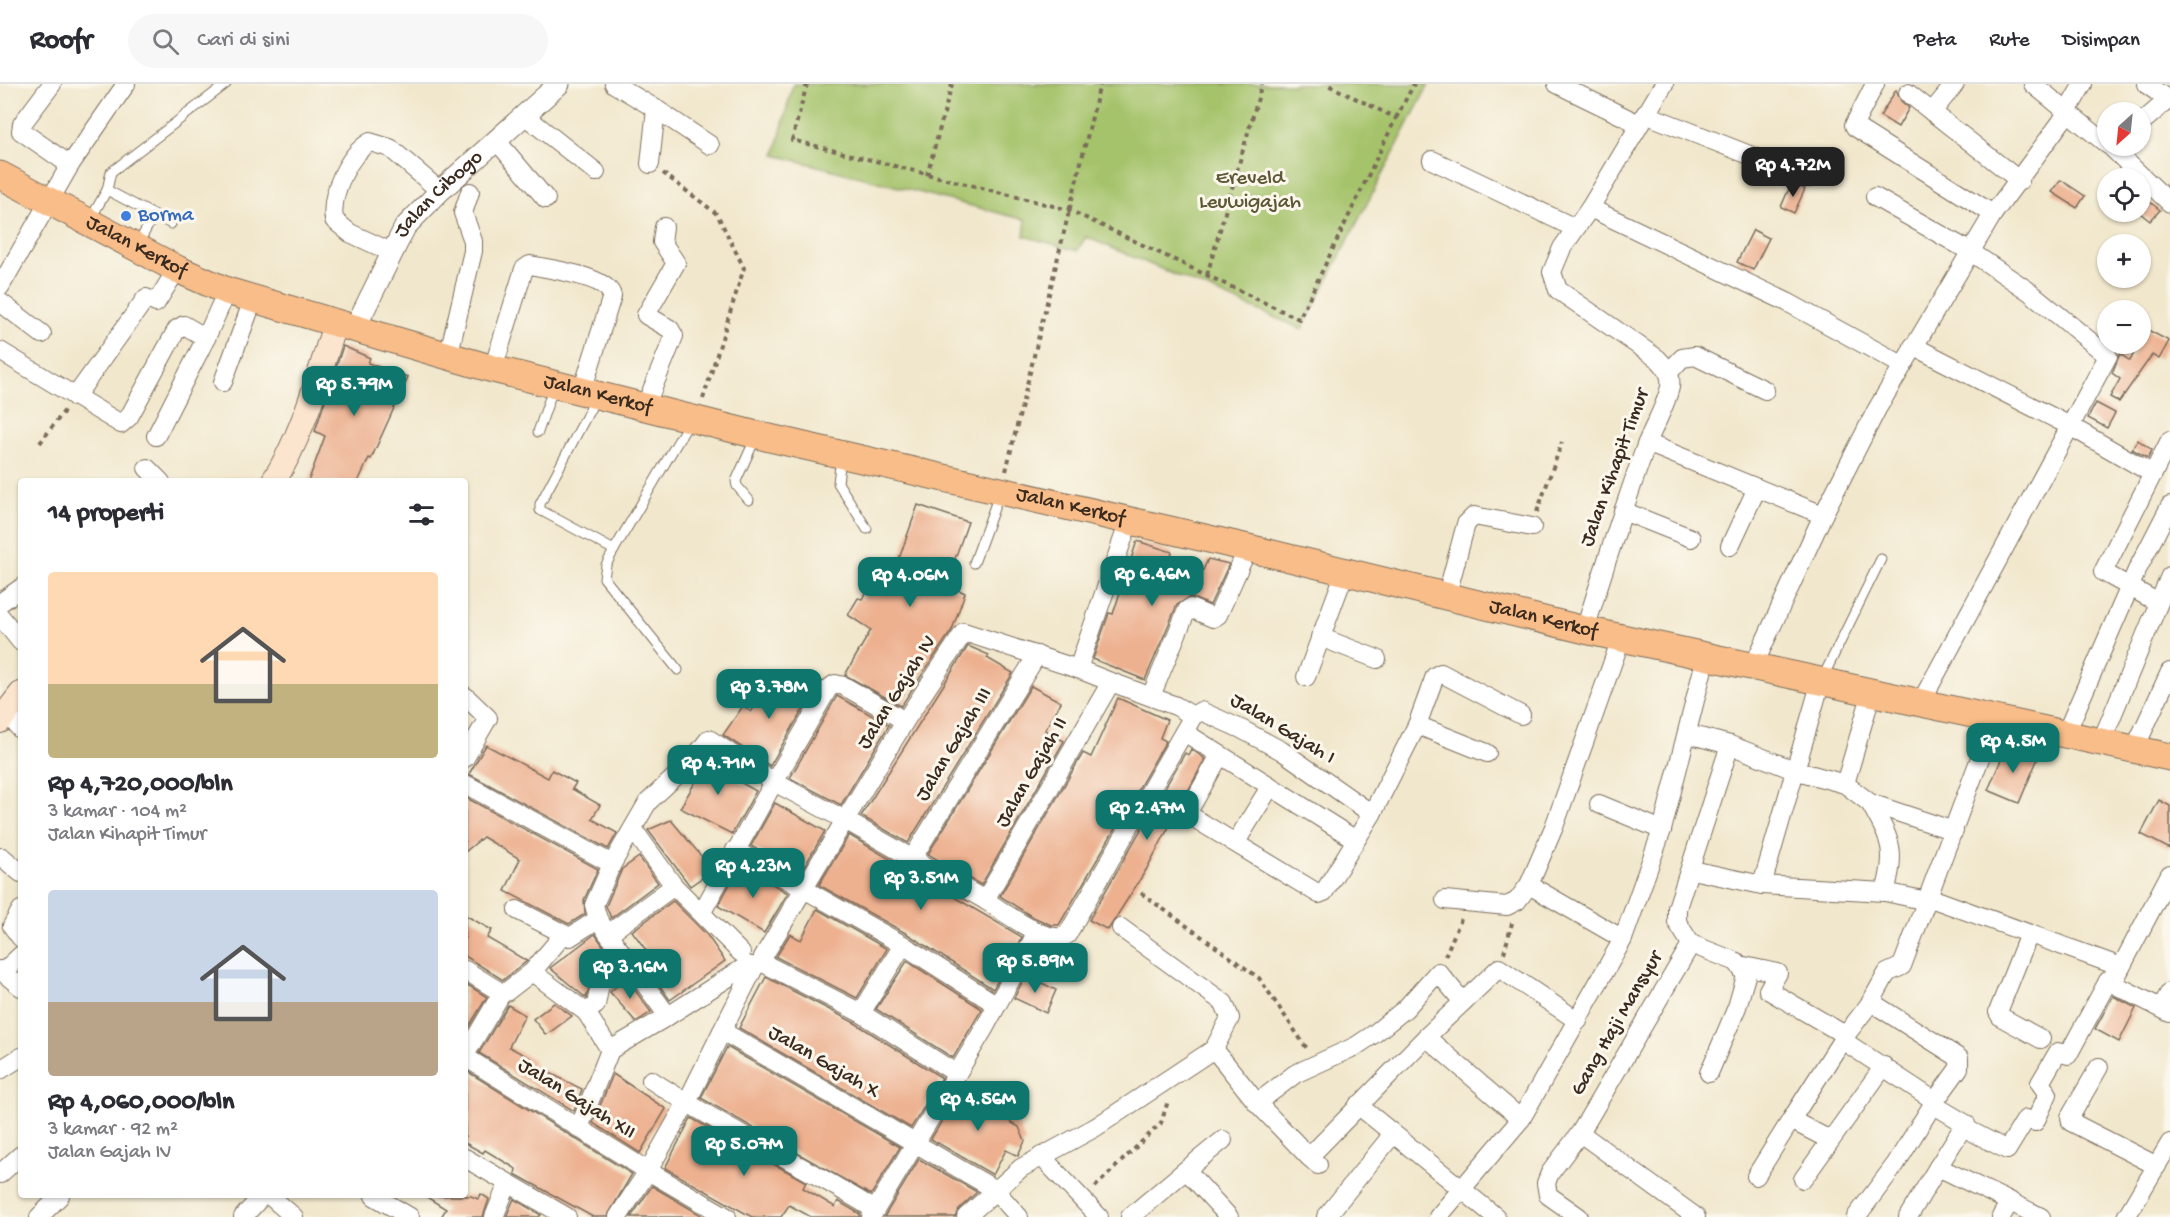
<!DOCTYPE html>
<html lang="id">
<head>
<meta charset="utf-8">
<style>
	body { margin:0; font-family:"Gochi Hand",sans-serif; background:#f7f7f7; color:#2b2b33; height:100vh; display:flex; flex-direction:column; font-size:22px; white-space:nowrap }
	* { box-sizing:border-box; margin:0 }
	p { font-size:20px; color:#7c7c81 }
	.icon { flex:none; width:33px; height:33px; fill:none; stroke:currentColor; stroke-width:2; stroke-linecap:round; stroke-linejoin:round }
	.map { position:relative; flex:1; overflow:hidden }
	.panel { position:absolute; left:18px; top:394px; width:450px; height:720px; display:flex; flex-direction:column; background:#fff; border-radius:6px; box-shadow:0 2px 4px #0004 }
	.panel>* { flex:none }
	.needle { width:39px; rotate:207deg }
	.fabs { position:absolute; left:2097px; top:18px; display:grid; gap:12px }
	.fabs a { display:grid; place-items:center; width:54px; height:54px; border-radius:50%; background:#fff; box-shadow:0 2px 4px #0004; font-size:30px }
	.price { position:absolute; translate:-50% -51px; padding:0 14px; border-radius:12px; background:#0f766e; color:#fff; font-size:20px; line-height:39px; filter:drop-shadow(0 2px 3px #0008) }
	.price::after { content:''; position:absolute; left:50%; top:36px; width:18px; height:14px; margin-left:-9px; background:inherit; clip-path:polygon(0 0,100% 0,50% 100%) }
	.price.on { background:#222; color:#fff }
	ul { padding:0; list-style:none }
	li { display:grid; align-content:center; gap:12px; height:318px; padding:0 30px }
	li span { display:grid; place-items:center; height:186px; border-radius:6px; color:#555 }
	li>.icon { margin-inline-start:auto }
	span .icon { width:108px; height:108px; fill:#fffc; stroke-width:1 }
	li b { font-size:26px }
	h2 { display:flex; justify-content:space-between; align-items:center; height:72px; padding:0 30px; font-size:26px }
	header { display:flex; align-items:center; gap:36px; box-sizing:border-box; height:84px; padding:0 30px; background:#fff; border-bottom:2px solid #e1e1e2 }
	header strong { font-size:28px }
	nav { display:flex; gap:33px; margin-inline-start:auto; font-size:21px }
	.search { width:420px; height:54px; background:#f7f7f7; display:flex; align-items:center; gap:15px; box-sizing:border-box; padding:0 21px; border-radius:33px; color:#7c7c81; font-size:22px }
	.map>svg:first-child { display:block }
	.green { fill:#a5c36a; stroke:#707644; stroke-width:1.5 }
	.building { fill:#edb190 }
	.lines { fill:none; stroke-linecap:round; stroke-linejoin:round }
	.service-casing { stroke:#7b6c5b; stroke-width:11 }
	.minor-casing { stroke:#7b6c5b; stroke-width:20 }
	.tertiary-casing { stroke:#7b6c5b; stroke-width:23 }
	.secondary-casing { stroke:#7b6c5b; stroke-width:26 }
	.primary-casing { stroke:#7b6c5b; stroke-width:29 }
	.path { stroke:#7b6c5b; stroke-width:4; stroke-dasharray:4.5 4.5; stroke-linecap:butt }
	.service { stroke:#fff; stroke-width:9 }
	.minor { stroke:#fff; stroke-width:18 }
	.tertiary { stroke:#fff; stroke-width:21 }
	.secondary { stroke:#fce5cf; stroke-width:24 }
	.primary { stroke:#f8bd88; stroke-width:27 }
	.shop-dot { fill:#3f7fe0; stroke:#fbf7ec; stroke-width:2 }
	.labels { text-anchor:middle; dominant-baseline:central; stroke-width:6; stroke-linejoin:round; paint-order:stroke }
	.park-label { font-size:21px; fill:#5b5835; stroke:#fbf7ec }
	.street-label { font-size:21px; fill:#3b2a1e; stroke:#fbf7ec }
	.shop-label { font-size:21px; fill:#366cbe; stroke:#fbf7ec; text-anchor:start }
</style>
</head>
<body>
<header>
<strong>Roofr</strong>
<div class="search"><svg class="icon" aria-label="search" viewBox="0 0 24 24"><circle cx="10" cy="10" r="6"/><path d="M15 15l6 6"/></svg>Cari di sini</div>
<nav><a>Peta</a><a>Rute</a><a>Disimpan</a></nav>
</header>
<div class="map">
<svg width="2170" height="1133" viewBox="0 0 2170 1133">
	<rect width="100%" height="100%" fill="#fbf7ec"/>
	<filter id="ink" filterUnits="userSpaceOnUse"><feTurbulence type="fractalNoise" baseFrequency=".0167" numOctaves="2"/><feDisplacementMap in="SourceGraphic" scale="12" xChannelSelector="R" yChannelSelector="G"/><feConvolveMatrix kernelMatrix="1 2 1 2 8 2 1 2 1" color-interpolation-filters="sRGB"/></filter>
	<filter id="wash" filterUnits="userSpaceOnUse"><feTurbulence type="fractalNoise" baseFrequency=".008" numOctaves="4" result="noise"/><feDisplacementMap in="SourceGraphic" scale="24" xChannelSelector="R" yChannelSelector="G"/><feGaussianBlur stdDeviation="1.35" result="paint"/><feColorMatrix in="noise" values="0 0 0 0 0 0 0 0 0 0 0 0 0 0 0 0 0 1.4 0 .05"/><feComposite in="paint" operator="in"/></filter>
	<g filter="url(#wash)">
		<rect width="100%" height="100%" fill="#f1e7cc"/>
		<polygon class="green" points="793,0 1429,0 1302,245 1086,153 1077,167 1024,152 1026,136 775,71"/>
		<g id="blocks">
			<g class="building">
				<polygon points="1896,6 1901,17 1909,24 1898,43 1880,32"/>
				<polygon points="2061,96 2085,112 2077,124 2052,108"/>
				<polygon points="1791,100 1805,105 1794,129 1781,123"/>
				<polygon points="2140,110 2160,126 2150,137 2140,129"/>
				<polygon points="1753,146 1769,154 1753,186 1737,178"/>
				<polygon points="2146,245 2169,257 2159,275 2152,271 2119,318 2110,313 2120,295 2112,289 2120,270 2130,277"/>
				<polygon points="343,262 370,274 368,279 408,293 371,375 369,374 358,398 308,398 325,352 315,347"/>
				<polygon points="2096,319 2115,329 2107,344 2088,334"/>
				<polygon points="2138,356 2152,366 2148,374 2132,365"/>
				<polygon points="918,421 968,438 946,500 965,509 952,546 901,622 845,591 871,546 848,531 858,514 862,515 881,487 893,492"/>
				<polygon points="1137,457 1172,468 1170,476 1203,486 1208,475 1229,480 1210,521 1190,513 1177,521 1145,596 1093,575 1109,529 1113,530"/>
				<polygon points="968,562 989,571 987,574 1013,589 908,759 861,732"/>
				<polygon points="781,589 812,610 770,682 723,651 743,622 751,628"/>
				<polygon points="1031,602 1061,618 1045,646 1064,657 981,801 928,770"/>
				<polygon points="837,612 889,641 841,721 790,694"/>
				<polygon points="1118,614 1167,636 1160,654 1166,657 1059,841 1051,841 1031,832 1000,812 1083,669 1091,673"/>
				<polygon points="486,661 548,694 552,686 576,699 572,705 600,721 592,735 617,749 608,765 469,690"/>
				<polygon points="2007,662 2038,674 2019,719 1988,706"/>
				<polygon points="1191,665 1204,674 1204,677 1146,786 1108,846 1089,836 1185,669 1188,671"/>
				<polygon points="712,670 733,684 729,692 756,707 732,750 680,724"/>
				<polygon points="465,713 598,785 584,816 585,830 569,840 505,807 520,775 483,753 465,768"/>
				<polygon points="2159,716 2170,722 2170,765 2141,750"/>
				<polygon points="775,719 825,747 800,790 751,762"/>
				<polygon points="671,736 713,786 690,802 648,746"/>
				<polygon points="849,751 1022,853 993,905 909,851 819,801"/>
				<polygon points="639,773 658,799 611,834 606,822 622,785"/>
				<polygon points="740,782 788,809 764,849 718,822"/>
				<polygon points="673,817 707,851 725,877 670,916 638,872 646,866 632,847"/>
				<polygon points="817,825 887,865 857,914 776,873 790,850 801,856"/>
				<polygon points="465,831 492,846 487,854 527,877 503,896 465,872"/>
				<polygon points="595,850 613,876 593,892 586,914 550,884"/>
				<polygon points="907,877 982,925 953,974 876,925"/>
				<polygon points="1026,891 1056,906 1046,929 1014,914"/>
				<polygon points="766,893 855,939 942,994 911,1044 739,944"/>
				<polygon points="626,894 651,928 636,938 610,908"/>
				<polygon points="468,901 487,913 465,949 465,906"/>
				<polygon points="2113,912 2136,924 2119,958 2095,945"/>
				<polygon points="554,919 572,932 546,951 533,935"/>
				<polygon points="508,921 525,931 509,963 534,976 532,980 582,1005 574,1027 479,969"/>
				<polygon points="727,963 900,1063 871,1111 701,1014"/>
				<polygon points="465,986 632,1090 607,1133 593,1133 515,1090 516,1085 513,1083 485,1066 483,1069 465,1059"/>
				<polygon points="613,990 666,1025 640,1069 593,1039"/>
				<polygon points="963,1002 992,1019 989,1025 1019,1043 1025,1057 1018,1072 1006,1066 993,1091 931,1055"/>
				<polygon points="691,1034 806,1098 803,1104 835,1123 838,1117 860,1130 860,1133 811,1133 789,1121 781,1133 752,1133 665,1084"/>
				<polygon points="919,1075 977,1108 959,1125 955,1133 884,1133"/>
				<polygon points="652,1102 701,1131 700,1133 631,1133"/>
				<polygon points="481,1110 489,1115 483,1133 441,1133 446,1125 425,1112 471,1112 478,1115"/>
				<polygon points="514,1115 541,1131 539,1133 506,1133"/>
			</g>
		</g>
	</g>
	<g filter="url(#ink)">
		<use href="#blocks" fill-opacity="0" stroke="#7b6c5b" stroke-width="1.5"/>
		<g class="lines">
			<g class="service-casing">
				<g id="service">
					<polyline points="107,106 171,140"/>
					<polyline points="90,136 107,106 111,88 226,0"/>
					<polyline points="138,160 154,131"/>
					<polyline points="596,314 540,420 540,426 614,466"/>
					<polyline points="538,348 554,302"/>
					<polyline points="841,373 838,399 867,445"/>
					<polyline points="749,416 737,402 736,397 756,353"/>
					<polyline points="974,479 1000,408"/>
					<polyline points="678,586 604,494 606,481 614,466 690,337"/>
					<polyline points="1822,595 1881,475"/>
				</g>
			</g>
			<g class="minor-casing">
				<g id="minor">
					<polyline points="52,0 22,40 21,47 70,81"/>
					<polyline points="614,0 656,25 650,80"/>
					<polyline points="1557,0 1639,40"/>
					<polyline points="1875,0 1854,41 1855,43 1993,130"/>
					<polyline points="2033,0 2108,61"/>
					<polyline points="2146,0 2170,17"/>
					<polyline points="1908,9 2020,97"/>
					<polyline points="656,25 710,61"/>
					<polyline points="1932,28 1955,0"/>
					<polyline points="1645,30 1808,94"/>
					<polyline points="524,31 596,88"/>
					<polyline points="2140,40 2170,14"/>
					<polyline points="496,56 546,115"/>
					<polyline points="2113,65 2170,119"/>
					<polyline points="1432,76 1575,144"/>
					<polyline points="1875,113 1971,168 2030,208 2108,272 1921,618"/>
					<polyline points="1590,124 1787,218 1902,281"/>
					<path d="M 391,168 L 350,149 L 334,136 C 330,110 348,71 370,58 L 390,64 L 440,107"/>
					<polyline points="0,203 70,81 126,0"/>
					<polyline points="0,218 42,250"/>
					<polyline points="206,254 227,207"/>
					<polyline points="1913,262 2070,342 2153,390"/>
					<polyline points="0,267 121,340 129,333 177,245 184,241 206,254 156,352"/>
					<polyline points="448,273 473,167 473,157 463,129 470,108"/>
					<path d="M 493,285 L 524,185 L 530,181 C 549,185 608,192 612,212 L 582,307"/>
					<polyline points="1669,288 1682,274 1695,272 1765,306"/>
					<polyline points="223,298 253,216"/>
					<polyline points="75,313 146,214 156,219 177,185"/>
					<polyline points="645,323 674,252 670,245 646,231 676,179 662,158 664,143"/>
					<polyline points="1647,359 1823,431"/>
					<polyline points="147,384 161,398"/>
					<polyline points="1623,427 1691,454"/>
					<polyline points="1730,462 1757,404"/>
					<polyline points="1446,514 1466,440 1474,432 1532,443"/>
					<polyline points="2157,518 2103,488 2170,356"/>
					<polyline points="0,519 21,504"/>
					<polyline points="0,532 21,558"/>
					<path d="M 1585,546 C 1603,486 1623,427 1644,367 C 1651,346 1665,325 1670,303 C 1672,291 1666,283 1658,275 L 1558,206 L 1552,188 L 1562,164 L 1590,124 L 1664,0"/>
					<polyline points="1320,553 1377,575"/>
					<polyline points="1753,583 1823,431 1877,325 1993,130 2061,38 2083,0"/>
					<polyline points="1306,593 1345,488"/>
					<polyline points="1111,598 1176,622 1193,632"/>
					<polyline points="465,612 488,634 465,674"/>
					<polyline points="1151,612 1187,526 1190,524 1213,534 1218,531 1248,464"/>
					<polyline points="6,628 21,646"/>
					<polyline points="1417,641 1487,669"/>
					<polyline points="1184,648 1356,756"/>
					<polyline points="2066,649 2137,486 2170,422"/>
					<polyline points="2102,656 2170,492"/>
					<polyline points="1730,661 1794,686 1845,700 1870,719 1954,747"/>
					<polyline points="2135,664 2170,588"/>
					<polyline points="1220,671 1188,728 1189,731 1319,810 1324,808 1372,730 1417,641 1435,592 1441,589 1521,631"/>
					<polyline points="465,700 612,780"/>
					<polyline points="1845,700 1872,608"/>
					<path d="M 1870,719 C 1891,757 1897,766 1885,808"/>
					<polyline points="1599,720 1662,746"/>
					<polyline points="633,745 674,802 741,869"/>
					<polyline points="1236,758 1270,703"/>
					<polyline points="735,766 903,861 997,921"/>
					<polyline points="2,773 21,789"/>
					<polyline points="912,775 1037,571"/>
					<polyline points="1692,786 1762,801 1885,808 1927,817"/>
					<polyline points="1529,801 1623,855"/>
					<polyline points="1762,801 1821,597"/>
					<polyline points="1928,813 1995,634"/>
					<path d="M 985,816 C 1003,827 1047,862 1067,851 L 1193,632 L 1201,627 L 1241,645 L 1282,667 L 1372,730"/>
					<polyline points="1445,816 1507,822 1517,817 1529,801 1554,743 1621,555"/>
					<polyline points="21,826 12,842 21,854"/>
					<polyline points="517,826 570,853 598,835"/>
					<polyline points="702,828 774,698 845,736 905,637 964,548 1078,585"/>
					<polyline points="1121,844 1224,919 1230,934 1214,965"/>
					<polyline points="608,850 674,802"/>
					<polyline points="2029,850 1998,928 2001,933 2041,955"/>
					<polyline points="1691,860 1737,878 1746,892 1737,923 1709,989"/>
					<polyline points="763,873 845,736 985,816 1111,598 1078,585 1129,437"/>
					<polyline points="761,878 861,929 957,990"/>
					<polyline points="748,881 668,932 608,850 598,835 594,821 612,780 648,718 691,678 709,655 774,698 828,605 835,600 844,602 905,637"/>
					<polyline points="1739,881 1778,889 1768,906 1845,951"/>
					<polyline points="755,882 722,947 994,1105 1019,1133"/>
					<polyline points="0,886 21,903"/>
					<polyline points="465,886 502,909 506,908 532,888 563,851"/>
					<polyline points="3,888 21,871"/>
					<polyline points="532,888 586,928 610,966"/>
					<polyline points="2108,897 2170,929"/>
					<polyline points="1871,918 1959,974 1959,984 1935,1017"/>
					<polyline points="2161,924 2170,908"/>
					<polyline points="586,928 596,921 600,900 628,879"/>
					<polyline points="861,929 903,861"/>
					<polyline points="1426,953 1521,1035"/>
					<polyline points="1842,956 1935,1017 1895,1081 1856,1133"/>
					<polyline points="465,971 502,909"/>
					<polyline points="465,973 648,1087 727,1133"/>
					<polyline points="2099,983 2070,1033 2071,1038 2157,1082"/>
					<polyline points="0,986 21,973"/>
					<path d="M 651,996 C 723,1044 802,1080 875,1126"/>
					<polyline points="1257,1019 1309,1073"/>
					<polyline points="1358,1021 1496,1133"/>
					<polyline points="1934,1021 1966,1040 1963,1043"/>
					<polyline points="579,1044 610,966 668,932"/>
					<polyline points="1580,1049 1696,1133"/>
					<polyline points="1830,1056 1791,1036 1842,956 1871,918 1887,889 1902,882 1928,813 2121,883"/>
					<polyline points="1041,1072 1099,1133"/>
					<polyline points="465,1074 567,1133"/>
					<polyline points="1318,1081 1309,1073 1426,953 1499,884 1578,937"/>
					<polyline points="1938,1083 1963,1043 2007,1066 2026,1035 2035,1038 2048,1010 2040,999 2058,968 2068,971 2108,897 2118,889 2170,790"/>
					<polyline points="1186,1086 1223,1056"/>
					<polyline points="0,1090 21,1071"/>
					<polyline points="1756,1092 1791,1036"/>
					<polyline points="1803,1095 1884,982"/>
					<polyline points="270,1112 294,1133"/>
					<polyline points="374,1112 410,1133"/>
					<polyline points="39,1133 60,1112"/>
					<polyline points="243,1133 262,1112"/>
					<polyline points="494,1133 508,1099"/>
					<polyline points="618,1133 648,1087 686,1020 722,947"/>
					<polyline points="871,1133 985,943 1037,848"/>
					<polyline points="966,1133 1021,1084 1096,1043 1214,965 1257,1019 1295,990 1356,962 1374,950 1405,925 1438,888 1463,918"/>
					<polyline points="1130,1133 1186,1086 1229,1133"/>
					<polyline points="1326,1133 1393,1050"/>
					<polyline points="1438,1133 1521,1035 1623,855 1662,746 1706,573"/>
					<polyline points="1579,1133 1548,1111 1546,1099 1550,1089 1580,1049 1691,860 1677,838 1677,824 1730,661 1688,650"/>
					<polyline points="1908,1133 1938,1083 2041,1133"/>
					<polyline points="2001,1133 2010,1117"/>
					<polyline points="2126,1133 2170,1059"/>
				</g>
			</g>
			<g class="tertiary-casing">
				<g id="tertiary">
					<path id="s1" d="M 354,246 L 405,143 L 440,107 L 559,0"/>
				</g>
			</g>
			<g class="secondary-casing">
				<g id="secondary">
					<path d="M 273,398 C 303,351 318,293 335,241"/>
					<polyline points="0,637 21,610"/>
				</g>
			</g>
			<g class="primary-casing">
				<g id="primary">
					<path id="s2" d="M 0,91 L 177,185 L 227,207 L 493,285 L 757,351 L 1248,464 L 1585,546 L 2170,673"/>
				</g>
			</g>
			<g class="path">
				<polyline points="807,0 792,56 1069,126 1299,235 1396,34 1326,0"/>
				<polyline points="1396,34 1414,0"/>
				<polyline points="663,89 717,130 744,184 703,315"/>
				<polyline points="927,91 952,0"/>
				<polyline points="1207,191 1262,0"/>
				<polyline points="40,359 65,326"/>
				<polyline points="1006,387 1100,0"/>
				<polyline points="1537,428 1562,358"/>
				<polyline points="1141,809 1259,894 1308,966"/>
				<polyline points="1504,869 1512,839"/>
				<polyline points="1445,872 1461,835"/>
				<polyline points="1095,1103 1161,1039 1168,1017"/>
			</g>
			<use href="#service" class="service"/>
			<use href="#minor" class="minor"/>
			<use href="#tertiary" class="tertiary"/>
			<use href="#secondary" class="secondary"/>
			<use href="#primary" class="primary"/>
		</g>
	</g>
	<circle class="shop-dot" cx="126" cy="132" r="6"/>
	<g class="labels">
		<g class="park-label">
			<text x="1250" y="95">Ereveld<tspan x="1250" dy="24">Leuwigajah</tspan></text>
		</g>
		<g class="street-label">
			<text stroke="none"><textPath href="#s1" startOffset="162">Jalan Cibogo</textPath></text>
			<text stroke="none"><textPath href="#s2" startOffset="154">Jalan Kerkof</textPath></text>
			<text stroke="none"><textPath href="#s2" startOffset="640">Jalan Kerkof</textPath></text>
			<text transform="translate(1616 384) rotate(-70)">Jalan Kihapit Timur</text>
			<text stroke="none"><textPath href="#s2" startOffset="1126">Jalan Kerkof</textPath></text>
			<text stroke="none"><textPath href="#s2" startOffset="1612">Jalan Kerkof</textPath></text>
			<text transform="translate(898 609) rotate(-58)">Jalan Gajah IV</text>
			<text transform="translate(1282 646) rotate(31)">Jalan Gajah I</text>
			<text transform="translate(955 661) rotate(-59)">Jalan Gajah III</text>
			<text transform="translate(1033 689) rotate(-60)">Jalan Gajah II</text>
			<text transform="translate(1618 940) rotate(-60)">Gang Haji Mansyur</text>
			<text transform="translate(823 979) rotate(30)">Jalan Gajah X</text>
			<text transform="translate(576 1016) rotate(32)">Jalan Gajah XII</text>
		</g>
		<g class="shop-label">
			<text x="138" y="132">Borma</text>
		</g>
	</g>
</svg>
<div class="fabs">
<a><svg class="needle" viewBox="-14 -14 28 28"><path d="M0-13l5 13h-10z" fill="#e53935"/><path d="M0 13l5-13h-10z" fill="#7c7c81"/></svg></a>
<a><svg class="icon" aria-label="locate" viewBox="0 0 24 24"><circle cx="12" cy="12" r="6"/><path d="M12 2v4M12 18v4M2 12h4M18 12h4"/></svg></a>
<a>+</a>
<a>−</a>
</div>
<b class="price on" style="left:1793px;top:114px">Rp 4.72M</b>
<b class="price" style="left:354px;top:333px">Rp 5.79M</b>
<b class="price" style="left:1152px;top:523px">Rp 6.46M</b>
<b class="price" style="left:910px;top:524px">Rp 4.06M</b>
<b class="price" style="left:769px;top:636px">Rp 3.78M</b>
<b class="price" style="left:2013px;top:690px">Rp 4.5M</b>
<b class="price" style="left:718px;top:712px">Rp 4.71M</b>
<b class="price" style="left:1147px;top:757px">Rp 2.47M</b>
<b class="price" style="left:753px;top:815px">Rp 4.23M</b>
<b class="price" style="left:921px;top:827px">Rp 3.51M</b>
<b class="price" style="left:1035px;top:910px">Rp 5.89M</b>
<b class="price" style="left:630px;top:916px">Rp 3.16M</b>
<b class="price" style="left:978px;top:1048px">Rp 4.56M</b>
<b class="price" style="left:744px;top:1093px">Rp 5.07M</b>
<section class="panel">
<h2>14 properti<svg class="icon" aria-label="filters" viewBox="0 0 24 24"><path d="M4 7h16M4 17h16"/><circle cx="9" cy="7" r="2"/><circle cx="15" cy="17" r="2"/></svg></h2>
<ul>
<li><span style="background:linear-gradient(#ffd9b3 60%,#c2b280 0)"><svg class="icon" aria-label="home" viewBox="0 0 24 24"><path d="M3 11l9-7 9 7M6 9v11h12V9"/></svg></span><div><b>Rp 4,720,000/bln</b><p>3 kamar · 104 m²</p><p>Jalan Kihapit Timur</p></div></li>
<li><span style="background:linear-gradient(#c9d6e8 60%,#b9a48a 0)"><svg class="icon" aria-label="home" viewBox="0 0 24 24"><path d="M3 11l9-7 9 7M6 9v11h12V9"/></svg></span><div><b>Rp 4,060,000/bln</b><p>3 kamar · 92 m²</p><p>Jalan Gajah IV</p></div></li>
</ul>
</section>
</div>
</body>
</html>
